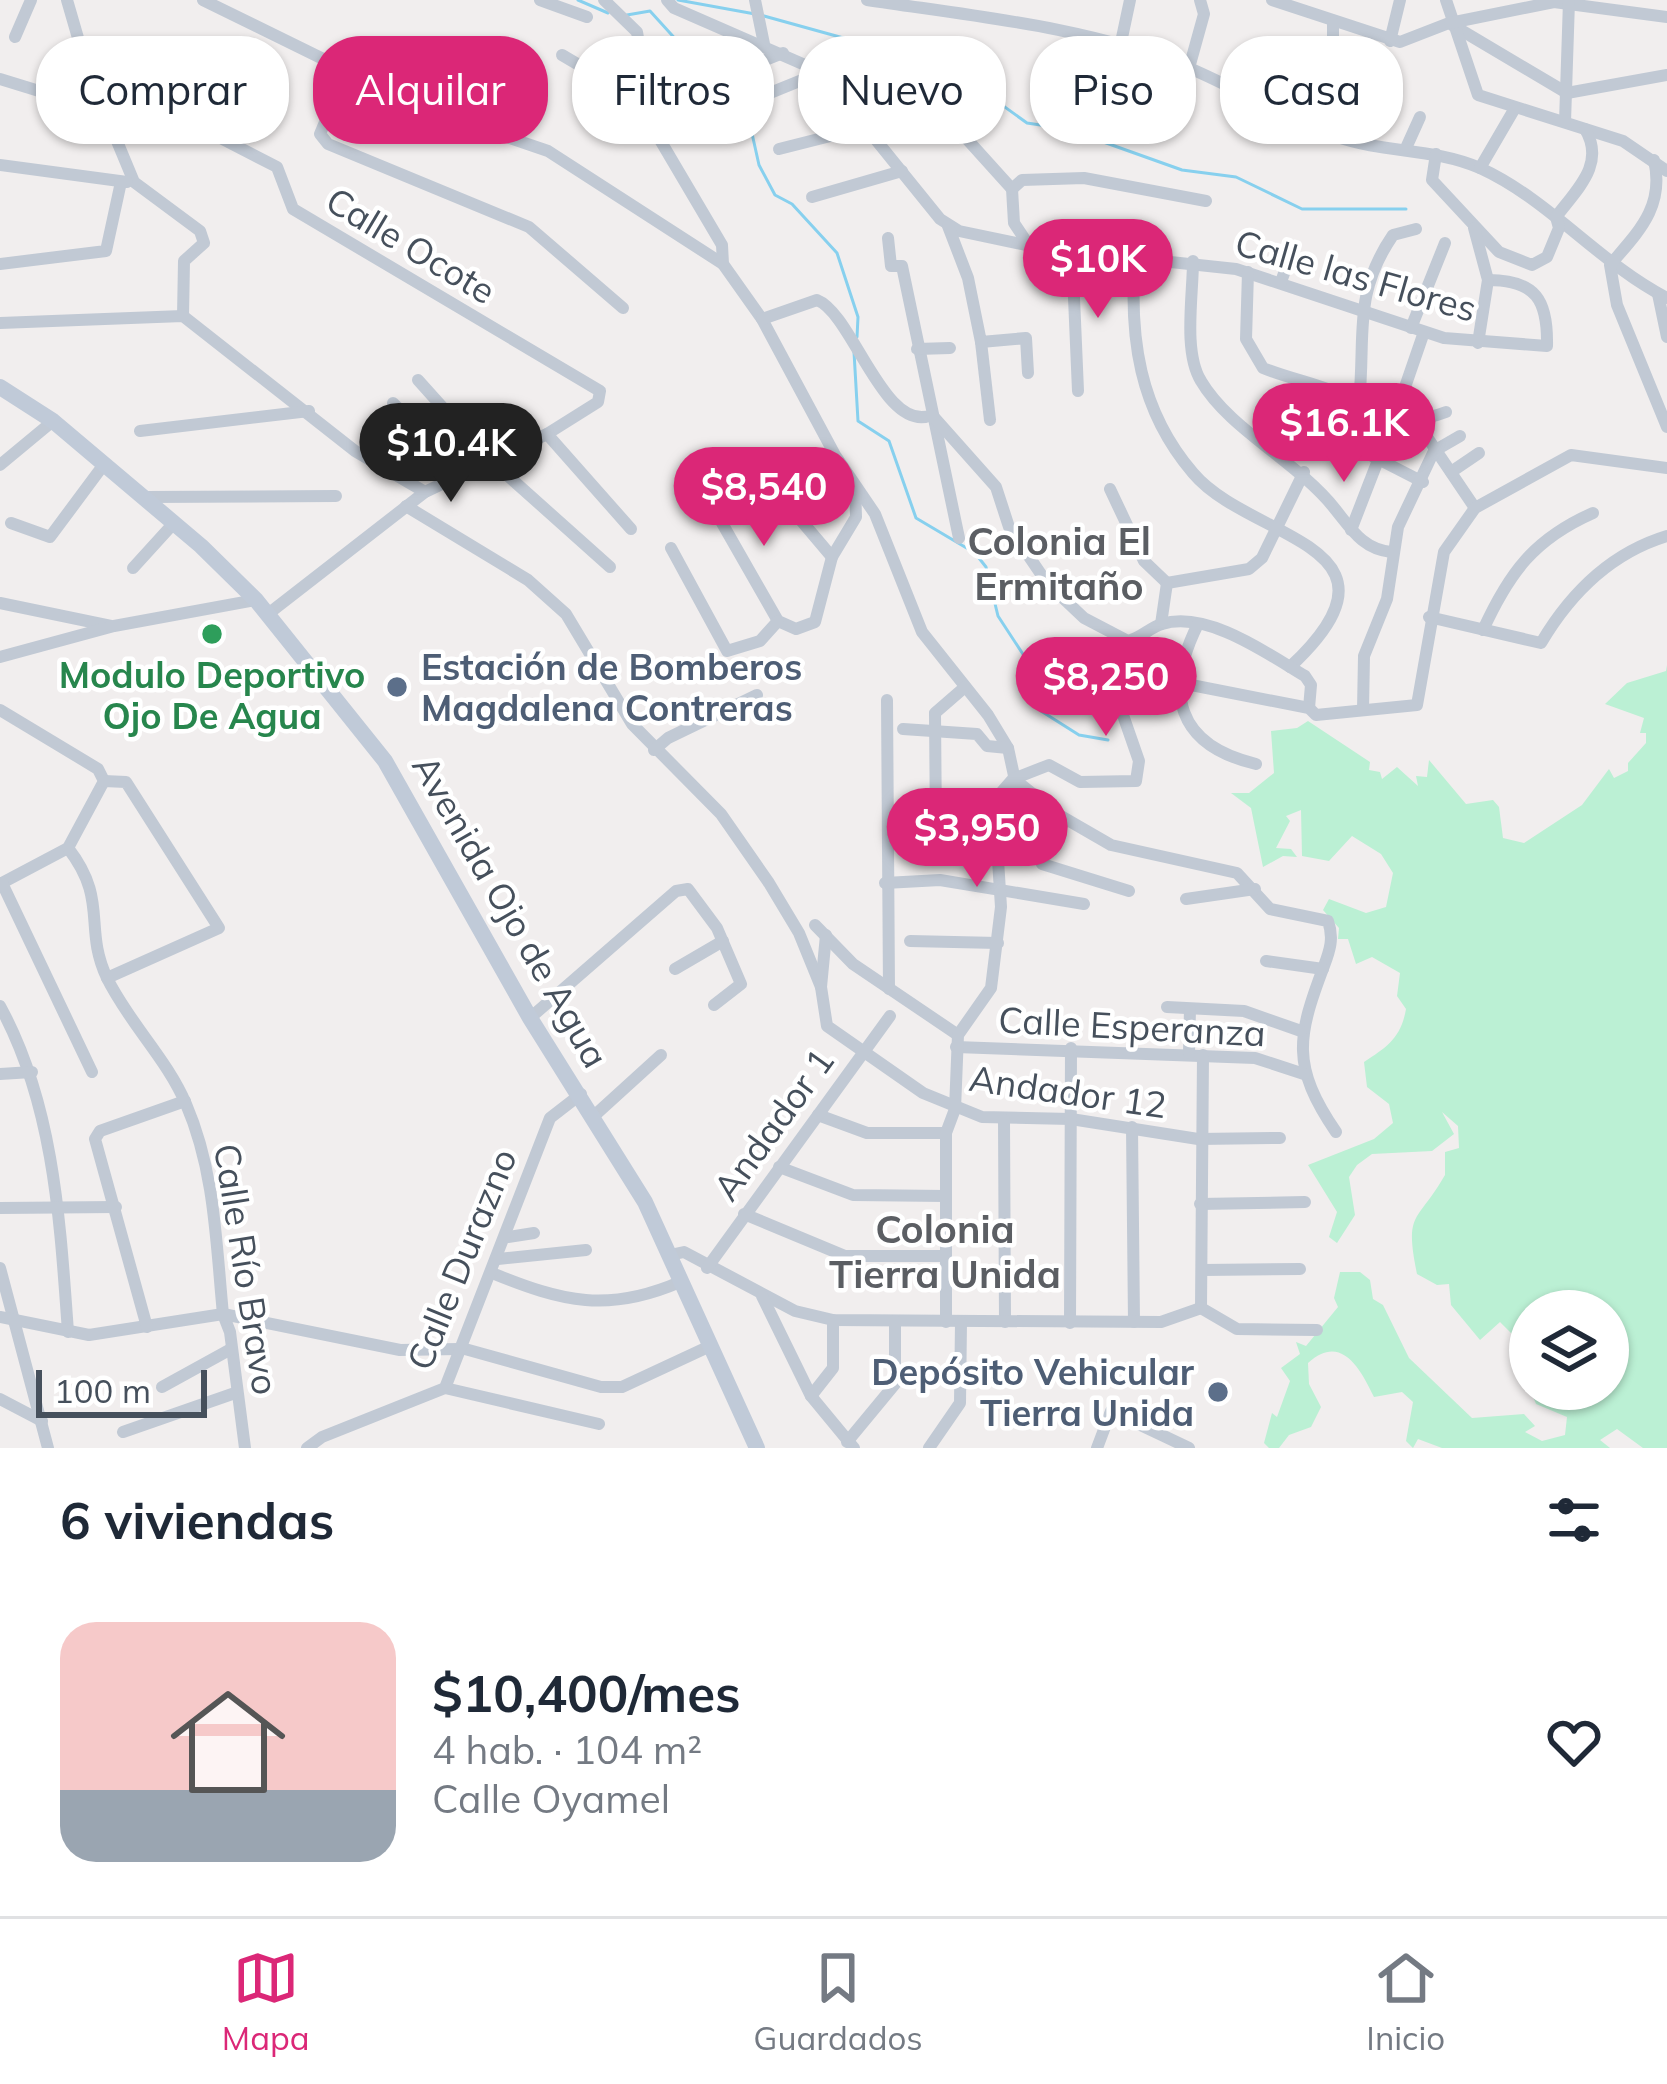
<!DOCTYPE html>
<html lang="es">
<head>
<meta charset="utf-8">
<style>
	body { margin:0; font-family:Mulish,sans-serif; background:#f6f6f7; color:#1f2937; height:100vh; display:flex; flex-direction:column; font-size:45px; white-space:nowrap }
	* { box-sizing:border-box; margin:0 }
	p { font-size:39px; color:#747a83 }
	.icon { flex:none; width:66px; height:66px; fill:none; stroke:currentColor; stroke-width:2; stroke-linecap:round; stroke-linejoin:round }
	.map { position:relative; height:1448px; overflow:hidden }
	.sheet { display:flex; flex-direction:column; background:#fff; flex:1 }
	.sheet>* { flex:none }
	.guide { position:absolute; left:36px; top:36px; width:1596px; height:108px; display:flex; gap:24px }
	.controls { position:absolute; left:1509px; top:1290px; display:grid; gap:24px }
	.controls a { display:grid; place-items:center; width:120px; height:120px; border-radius:50%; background:#fff; box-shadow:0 3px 9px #0004; font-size:60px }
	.scale { position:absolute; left:36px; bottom:30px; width:171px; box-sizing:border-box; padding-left:12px; border:6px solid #46505c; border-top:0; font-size:33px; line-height:42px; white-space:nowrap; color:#46505c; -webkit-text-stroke:9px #fff; paint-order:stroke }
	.price { position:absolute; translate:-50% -102px; padding:0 27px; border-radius:42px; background:#db2777; color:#fff; font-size:39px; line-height:78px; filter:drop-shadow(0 3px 6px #0008) }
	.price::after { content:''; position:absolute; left:50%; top:72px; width:36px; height:27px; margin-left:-18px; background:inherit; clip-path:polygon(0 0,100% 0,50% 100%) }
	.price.current { background:#222; color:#fff }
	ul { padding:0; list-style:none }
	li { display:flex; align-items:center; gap:36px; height:300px; padding:0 60px }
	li+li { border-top:3px solid #e0e1e3 }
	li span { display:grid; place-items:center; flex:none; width:336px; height:240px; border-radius:36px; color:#555 }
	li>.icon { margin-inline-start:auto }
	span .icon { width:144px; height:144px; fill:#fffc; stroke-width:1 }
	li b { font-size:51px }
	h2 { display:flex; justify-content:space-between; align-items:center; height:144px; padding:0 60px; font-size:51px }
	.tag { padding:0 42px; border-radius:48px; background:#fff; box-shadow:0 3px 9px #0004; font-size:42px; line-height:108px }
	.tag.current { background:#db2777; color:#fff }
	.menu { display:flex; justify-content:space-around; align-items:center; height:168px; border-top:3px solid #e0e1e3; background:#fff; font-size:33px; color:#747a83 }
	.menu a { display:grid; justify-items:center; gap:6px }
	.menu .current { color:#db2777 }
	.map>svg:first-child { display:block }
	.green { fill:#bbf0d4 }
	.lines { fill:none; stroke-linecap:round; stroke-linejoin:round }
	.stream { stroke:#87d0ee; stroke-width:3 }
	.street { stroke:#c1c9d4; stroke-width:12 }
	.secondary { stroke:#c0cad8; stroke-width:16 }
	.leisure-dot { fill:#2e9e5b; stroke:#fff; stroke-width:4.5 }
	.service-dot { fill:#5c6f8a; stroke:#fff; stroke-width:4.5 }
	.labels { text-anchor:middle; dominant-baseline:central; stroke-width:9; stroke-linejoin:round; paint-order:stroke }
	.street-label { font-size:36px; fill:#46505c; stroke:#fff }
	.service-label { font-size:36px; font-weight:bold; fill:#4e5e75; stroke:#fff; text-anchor:start }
	.leisure-label { font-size:36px; font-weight:bold; fill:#27864d; stroke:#fff }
	.neighbourhood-label { font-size:39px; font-weight:bold; fill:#5b5e63; stroke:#fff }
</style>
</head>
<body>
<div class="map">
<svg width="1667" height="1448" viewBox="0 0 1667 1448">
	<rect width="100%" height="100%" fill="#f1eeee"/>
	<path class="green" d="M 1667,665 L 1667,1448 L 1643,1448 L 1617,1429 L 1600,1440 L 1610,1448 L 1442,1448 L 1418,1439 L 1413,1448 L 1406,1441 L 1413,1402 L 1402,1392 L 1374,1397 C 1360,1368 1341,1333 1308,1363 L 1309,1384 L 1321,1407 L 1311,1427 L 1289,1435 L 1279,1448 L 1269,1448 L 1264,1443 L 1272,1413 L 1277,1417 L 1290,1381 L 1281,1368 L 1300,1354 L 1296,1342 L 1306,1346 L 1338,1307 L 1334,1298 L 1340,1272 L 1360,1272 L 1370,1280 L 1373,1299 L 1383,1305 L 1409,1358 L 1472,1418 L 1524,1414 L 1535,1426 L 1525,1432 L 1542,1441 L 1565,1435 L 1567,1417 L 1536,1404 L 1530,1389 L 1608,1389 L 1608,1311 L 1530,1311 L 1530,1355 L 1517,1354 L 1513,1335 L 1500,1322 L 1480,1340 L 1451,1305 L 1449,1284 L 1437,1285 L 1417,1274 C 1404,1210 1417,1224 1445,1175 L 1445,1152 L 1459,1148 L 1458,1126 L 1442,1112 L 1454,1134 L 1432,1151 L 1372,1154 L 1357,1165 L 1349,1177 L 1355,1215 L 1337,1243 L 1329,1237 L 1337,1212 L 1308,1165 L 1374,1139 L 1393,1123 L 1389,1104 L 1367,1087 L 1364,1062 C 1387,1047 1401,1038 1406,1009 L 1397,996 L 1400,973 L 1372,957 L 1356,964 L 1348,939 L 1338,939 L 1339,928 L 1323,910 L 1329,899 L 1366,913 L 1386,907 L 1393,873 L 1381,854 L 1352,836 L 1329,861 L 1302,856 L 1301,810 L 1286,816 L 1290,821 L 1276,848 L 1291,849 L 1297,857 L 1283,856 L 1263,867 L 1251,808 L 1231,793 L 1249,793 L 1274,773 L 1271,731 L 1297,728 L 1308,721 L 1370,762 L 1369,770 L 1380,772 L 1382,779 L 1397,767 L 1418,786 L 1416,776 L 1427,777 L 1429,760 L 1466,804 L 1493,800 L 1499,807 L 1503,838 L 1524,843 L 1582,805 L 1609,769 L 1614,778 L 1628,771 L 1628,763 L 1646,743 L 1646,733 L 1640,733 L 1644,718 L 1605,704 L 1627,683 L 1666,671 Z"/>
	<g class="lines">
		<g class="stream">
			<polyline points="578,0 608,13"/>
			<polyline points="678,0 755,14"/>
			<polyline points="627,15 650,11 749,120 759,165 775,195 792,204 837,253 858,317 857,337"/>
			<polyline points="764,16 894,52 977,87 1027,123 1067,129 1182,170 1236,177 1302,209 1406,209"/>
			<polyline points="854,352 858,421 889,441 916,518 975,553 986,567 998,616 1030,665 1041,711 1079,735 1108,740"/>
		</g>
		<g class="street">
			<polyline points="67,0 87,69 134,182 200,231 204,243 184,261 183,316"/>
			<polyline points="203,0 427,110 548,151 723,264"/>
			<polyline points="540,0 587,17"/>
			<polyline points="604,0 637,32 653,128 722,245 723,264 762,319 835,455 875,514 922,632 988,715 1008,748 1018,794 1042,821 1034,849 1042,864 1129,891"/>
			<path d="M 667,0 L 674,8 L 821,72 L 940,219 L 959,231 L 1040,248 L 1236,269 L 1444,338 L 1547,346 C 1548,300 1536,280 1488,280"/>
			<polyline points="755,0 764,44"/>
			<path d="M 867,0 C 973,16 1090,27 1189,68 C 1239,89 1286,119 1338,137 C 1384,153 1434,148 1480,168 C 1550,200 1599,263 1667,298"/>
			<polyline points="1272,0 1400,42 1449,23 1567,93"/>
			<polyline points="1446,0 1478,95 1623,141 1667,171"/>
			<polyline points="1450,23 1554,2 1667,17"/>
			<polyline points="15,37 31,0"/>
			<polyline points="1390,41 1400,0"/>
			<polyline points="1333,42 1374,60"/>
			<polyline points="1120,47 1130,0"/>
			<polyline points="562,55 606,81 652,127"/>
			<polyline points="753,65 783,53"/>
			<polyline points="1189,68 1204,14 1200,0"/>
			<polyline points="87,69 277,167 293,209 600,391 598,402 547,434 425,492 268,614"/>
			<polyline points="345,74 320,134 328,144 529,227 623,308"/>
			<polyline points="0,79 104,111"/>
			<polyline points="1567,93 1667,75"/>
			<polyline points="396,96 417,51"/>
			<polyline points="753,100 834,67 938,107 1012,189 1014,223 1026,241 1057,262 1072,284"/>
			<polyline points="1290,116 1333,42 1333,23"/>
			<polyline points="1565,122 1569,1"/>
			<polyline points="1406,148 1420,117"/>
			<polyline points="779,149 866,127"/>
			<path d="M 1436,154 L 1432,180 L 1499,252 L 1532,265 L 1547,257 L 1559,228 L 1556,217 C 1577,189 1606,164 1585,129"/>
			<path d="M 1654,160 C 1665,207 1638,232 1610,265 L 1617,305 L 1667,427"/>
			<polyline points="0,165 127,182"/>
			<polyline points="1480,168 1515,108"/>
			<polyline points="1012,189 1022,180 1084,178 1206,201"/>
			<polyline points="812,197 902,171"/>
			<polyline points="948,226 968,278 981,342 1026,338 1028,373"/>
			<polyline points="1474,228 1488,280 1478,343"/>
			<polyline points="888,238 891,266 902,266 959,538"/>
			<polyline points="1072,251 1078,391"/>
			<path d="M 1135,257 C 1129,337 1139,410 1193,473 C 1250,541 1422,544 1290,667"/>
			<path d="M 1193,261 C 1193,295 1183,352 1201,381 C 1229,429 1298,462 1335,509 C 1352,530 1363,549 1391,552"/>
			<polyline points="0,264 106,251 121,182"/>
			<path d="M 1248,272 L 1246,339 L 1263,368 C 1293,380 1328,386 1356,401 C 1387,418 1410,426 1446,412"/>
			<polyline points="1281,282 1290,256"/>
			<polyline points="1658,294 1667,337"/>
			<path d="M 762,319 L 817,300 C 853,314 884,435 932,415"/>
			<polyline points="0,323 183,316 355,451 425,492"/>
			<polyline points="1411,328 1445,243"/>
			<polyline points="1424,332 1394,419 1425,434 1475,508"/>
			<polyline points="981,342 990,420"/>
			<polyline points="917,349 950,348"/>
			<polyline points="418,380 488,458 610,567"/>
			<path d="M 1359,402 C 1366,336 1352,295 1393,235 L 1416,229"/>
			<polyline points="393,403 443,453 467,467"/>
			<polyline points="1271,404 1423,482"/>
			<path d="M 932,415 L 996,487 L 1009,527 L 1047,583 L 1084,618 L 1128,641 C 1141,638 1149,628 1162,624 C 1207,610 1268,654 1305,676 L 1311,685 L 1309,708"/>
			<polyline points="140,431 309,411"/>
			<polyline points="547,434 631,529"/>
			<polyline points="764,453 799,518 832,557"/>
			<polyline points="1288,459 1317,389"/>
			<polyline points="0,465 53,421"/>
			<polyline points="1451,472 1479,453"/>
			<polyline points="1110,489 1144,561 1167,583"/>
			<polyline points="146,497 336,496"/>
			<polyline points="710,502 778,621 796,629 815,622 832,557 856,517 855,486"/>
			<polyline points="406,506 528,580 566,614 632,724 721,814 769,883 799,933 821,987"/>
			<polyline points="11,523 50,537 102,467"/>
			<polyline points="1351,530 1394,419"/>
			<polyline points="671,548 727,651 760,641 778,621"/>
			<polyline points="133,568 173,524"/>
			<polyline points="1167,583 1249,569 1262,558 1304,472"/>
			<polyline points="0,603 111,626"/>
			<path d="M 1429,617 L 1541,643 C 1570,594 1611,553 1667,536"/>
			<polyline points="1161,624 1167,583"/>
			<path d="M 1198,624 C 1164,692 1176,745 1256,764"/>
			<path d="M 1483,630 C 1509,573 1534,539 1593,513"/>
			<polyline points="0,657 114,626 256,600"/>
			<polyline points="1050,696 1116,695 1176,682 1309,708 1316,715 1417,705 1444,552 1475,508 1571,455 1667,468"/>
			<polyline points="887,700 889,989"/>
			<polyline points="0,710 98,769 104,781 68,848 0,884"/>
			<polyline points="1363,710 1364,656 1387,599 1398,527 1434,451 1460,436"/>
			<polyline points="903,729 977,734 987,746 1008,748"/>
			<polyline points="654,750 668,738 757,695"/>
			<path d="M 1014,779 L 1059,815 L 1111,845 L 1237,873 L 1270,909 L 1328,921 C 1334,938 1330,950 1324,966 C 1297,1037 1291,1066 1336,1132"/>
			<polyline points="104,781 126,782 219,928 107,978"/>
			<polyline points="936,834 935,713 965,687"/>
			<path d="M 68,848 C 109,901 83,927 107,978 C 129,1023 167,1059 186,1104 C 215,1171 216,1243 223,1314 L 230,1332 L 245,1448"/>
			<polyline points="2,883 92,1072"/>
			<polyline points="885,883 940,880 1084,904"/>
			<polyline points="1186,899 1255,889"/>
			<polyline points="815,925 853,964 958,1035"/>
			<polyline points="826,935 821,987 827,1026 923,1093 982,1117 1071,1119 1198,1139 1280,1138"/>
			<polyline points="910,941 998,943"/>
			<polyline points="1266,961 1323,969"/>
			<polyline points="675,969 723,941"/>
			<path d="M 0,1006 C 54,1105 60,1221 68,1332"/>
			<polyline points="1167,1007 1244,1011 1301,1031"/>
			<polyline points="530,1018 676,891 688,889 717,928 741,984 714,1005"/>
			<polyline points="956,1047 1255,1058 1304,1074"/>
			<polyline points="1189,1053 1190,1009"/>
			<polyline points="0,1074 32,1072"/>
			<polyline points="595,1115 661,1055"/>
			<polyline points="818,1115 867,1133 946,1133"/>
			<polyline points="1004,1120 1005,1322"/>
			<polyline points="1132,1127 1134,1322"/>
			<polyline points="779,1167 853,1195 946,1196"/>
			<polyline points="1200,1204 1305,1202"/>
			<polyline points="0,1208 116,1207"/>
			<polyline points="744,1214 845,1256 946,1256"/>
			<polyline points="508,1237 534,1233"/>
			<polyline points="670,1255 684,1252 795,1311 833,1320 1161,1322 1201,1308"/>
			<polyline points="498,1259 586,1250"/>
			<polyline points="0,1268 48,1448"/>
			<polyline points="707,1268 890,1016"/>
			<polyline points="1203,1270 1300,1269"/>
			<path d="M 492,1273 C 563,1302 608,1313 680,1282"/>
			<polyline points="762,1296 811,1396 854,1448"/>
			<polyline points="1201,1308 1203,1055"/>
			<polyline points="1201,1308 1237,1329 1317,1330"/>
			<polyline points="0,1317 89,1335 223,1314 400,1350 459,1349"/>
			<polyline points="946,1322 946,1133 955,1109 958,1035 991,988 1001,907 995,813 999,795 1013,779 1049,765 1080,782 1136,781 1139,761 1116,695"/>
			<polyline points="1070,1323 1071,1048"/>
			<polyline points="147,1327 95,1139 100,1131 185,1101"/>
			<polyline points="465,1349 601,1387 622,1387 708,1347"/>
			<polyline points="162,1387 231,1349"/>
			<polyline points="445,1388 599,1424"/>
			<polyline points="811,1396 833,1368 833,1320"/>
			<polyline points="0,1399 42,1421"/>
			<polyline points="123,1432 235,1393"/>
			<polyline points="847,1442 895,1384 895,1321"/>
			<polyline points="307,1448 322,1437 445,1388 550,1118 581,1094"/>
			<polyline points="929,1448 960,1403 961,1322"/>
			<polyline points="1097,1448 1111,1411 1189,1448"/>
		</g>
		<polyline class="secondary" points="0,387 53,421 201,546 256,600 385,761 530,1018 645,1202 757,1448"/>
	</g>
	<circle class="leisure-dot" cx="212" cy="634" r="12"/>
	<g class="service-dot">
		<circle cx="397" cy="687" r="12"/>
		<circle cx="1218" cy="1392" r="12"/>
	</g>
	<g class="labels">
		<g class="street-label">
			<text transform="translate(411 245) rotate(31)">Calle Ocote</text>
			<text transform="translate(1356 275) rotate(16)">Calle las Flores</text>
			<text transform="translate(511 911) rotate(60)">Avenida Ojo de Agua</text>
			<text transform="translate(1132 1026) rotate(3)">Calle Esperanza</text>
			<text transform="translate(1068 1091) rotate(8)">Andador 12</text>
			<text transform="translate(773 1124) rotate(-54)">Andador 1</text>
			<text transform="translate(461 1259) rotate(-68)">Calle Durazno</text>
			<text transform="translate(247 1269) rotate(81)">Calle Río Bravo</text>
		</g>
		<g class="service-label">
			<text x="421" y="666">Estación de Bomberos<tspan x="421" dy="41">Magdalena Contreras</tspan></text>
			<text x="1194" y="1371" text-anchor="end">Depósito Vehicular<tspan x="1194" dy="41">Tierra Unida</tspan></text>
		</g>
		<g class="leisure-label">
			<text x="212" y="674">Modulo Deportivo<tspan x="212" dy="41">Ojo De Agua</tspan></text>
		</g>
		<g class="neighbourhood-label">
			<text x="1059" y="540">Colonia El<tspan x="1059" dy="45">Ermitaño</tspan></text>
			<text x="945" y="1228">Colonia<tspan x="945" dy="45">Tierra Unida</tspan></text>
		</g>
	</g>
</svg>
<div class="controls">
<a><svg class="icon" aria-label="layers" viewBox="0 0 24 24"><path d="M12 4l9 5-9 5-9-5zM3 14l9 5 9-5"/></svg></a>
</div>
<div class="scale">100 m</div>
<b class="price" style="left:1098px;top:321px">$10K</b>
<b class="price" style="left:1344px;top:485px">$16.1K</b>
<b class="price current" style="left:451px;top:505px">$10.4K</b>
<b class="price" style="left:764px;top:549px">$8,540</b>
<b class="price" style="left:1106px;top:739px">$8,250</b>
<b class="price" style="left:977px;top:890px">$3,950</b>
<div class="guide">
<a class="tag">Comprar</a>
<a class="tag current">Alquilar</a>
<a class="tag">Filtros</a>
<a class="tag">Nuevo</a>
<a class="tag">Piso</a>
<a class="tag">Casa</a>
</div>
</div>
<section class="sheet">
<h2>6 viviendas<svg class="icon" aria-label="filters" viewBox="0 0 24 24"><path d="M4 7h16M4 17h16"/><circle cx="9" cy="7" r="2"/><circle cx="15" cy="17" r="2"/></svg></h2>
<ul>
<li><span style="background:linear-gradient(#f6c9c9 70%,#9aa5b1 0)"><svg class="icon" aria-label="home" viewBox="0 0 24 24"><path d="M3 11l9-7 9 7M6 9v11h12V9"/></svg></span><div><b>$10,400/mes</b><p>4 hab. · 104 m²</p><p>Calle Oyamel</p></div><svg class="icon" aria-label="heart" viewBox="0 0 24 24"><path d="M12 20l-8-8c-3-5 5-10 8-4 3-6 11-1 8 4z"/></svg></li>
</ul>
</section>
<nav class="menu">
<a class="current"><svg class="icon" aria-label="map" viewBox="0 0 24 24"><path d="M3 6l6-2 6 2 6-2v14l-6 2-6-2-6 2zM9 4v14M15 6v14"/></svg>Mapa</a>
<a><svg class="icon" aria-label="saved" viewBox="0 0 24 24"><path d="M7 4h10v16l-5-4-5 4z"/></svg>Guardados</a>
<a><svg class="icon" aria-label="home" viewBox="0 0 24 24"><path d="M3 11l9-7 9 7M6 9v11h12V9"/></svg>Inicio</a>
</nav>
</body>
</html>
